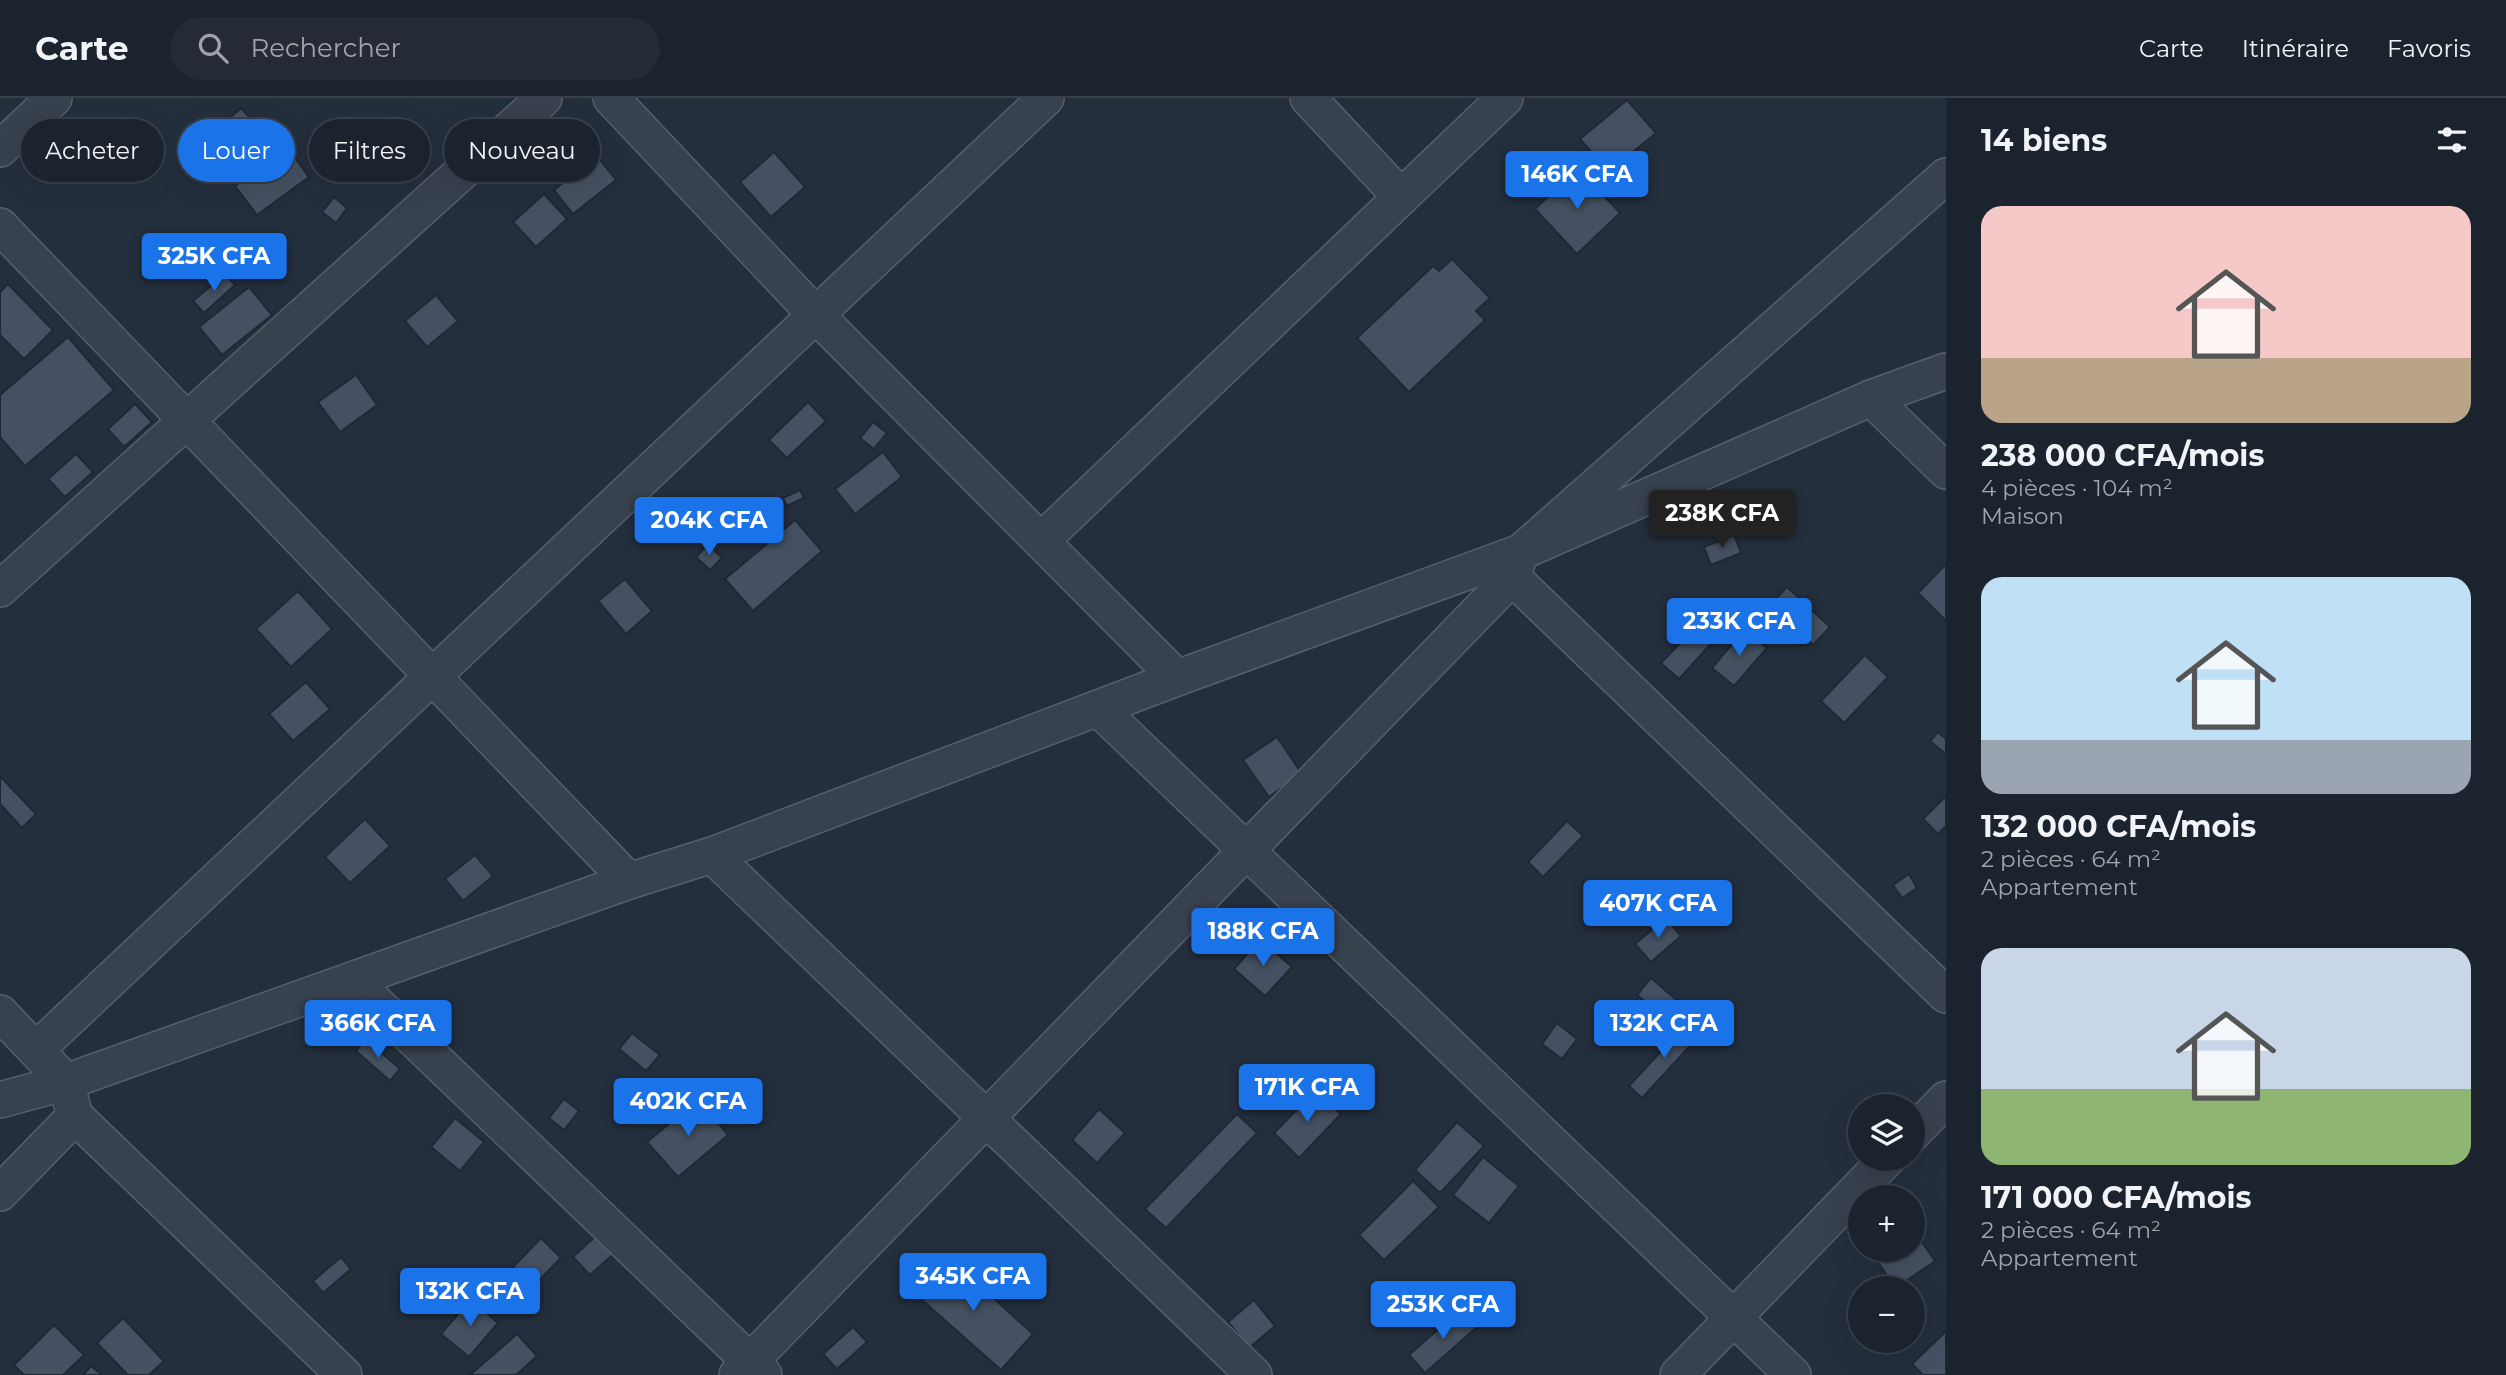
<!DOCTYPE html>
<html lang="fr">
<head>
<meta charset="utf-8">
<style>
	body { margin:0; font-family:Montserrat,sans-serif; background:#242b36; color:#f1f3f6; height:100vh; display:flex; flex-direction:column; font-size:26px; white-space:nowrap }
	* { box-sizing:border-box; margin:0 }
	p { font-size:23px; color:#a0a4aa }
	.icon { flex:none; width:38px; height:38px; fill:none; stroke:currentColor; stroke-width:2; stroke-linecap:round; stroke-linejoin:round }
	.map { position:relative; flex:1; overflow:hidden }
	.drawer { display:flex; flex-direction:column; background:#1b232e; width:560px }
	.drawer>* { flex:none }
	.hud { position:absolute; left:21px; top:21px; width:665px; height:63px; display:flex; gap:14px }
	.buttons { position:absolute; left:1848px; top:996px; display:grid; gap:14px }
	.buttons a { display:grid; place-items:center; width:77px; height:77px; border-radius:50%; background:#1b232e; box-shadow:0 7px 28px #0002,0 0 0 2px #39404a; font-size:35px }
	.price { position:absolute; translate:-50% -60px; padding:0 16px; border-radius:7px; background:#1a73e8; color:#fff; font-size:23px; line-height:46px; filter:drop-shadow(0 2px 4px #0008) }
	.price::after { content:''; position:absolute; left:50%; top:42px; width:21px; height:16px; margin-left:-10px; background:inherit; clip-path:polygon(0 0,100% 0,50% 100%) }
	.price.current { background:#222; color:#fff }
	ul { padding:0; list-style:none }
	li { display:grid; align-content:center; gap:14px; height:371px; padding:0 35px }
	li span { display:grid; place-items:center; height:217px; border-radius:21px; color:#555 }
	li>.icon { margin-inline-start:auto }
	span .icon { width:126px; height:126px; fill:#fffc; stroke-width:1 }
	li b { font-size:30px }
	h2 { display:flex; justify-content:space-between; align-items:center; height:84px; padding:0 35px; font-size:30px }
	.pill { padding:0 24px; border-radius:32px; background:#1b232e; box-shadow:0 7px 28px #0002,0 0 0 2px #39404a; font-size:24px; line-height:63px }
	.pill.current { background:#1a73e8; color:#fff }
	header { display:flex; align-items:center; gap:42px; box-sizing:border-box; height:98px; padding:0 35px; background:#1b232e; border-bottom:2px solid #39404a }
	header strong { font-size:33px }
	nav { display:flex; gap:38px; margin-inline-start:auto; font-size:24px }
	.search { width:490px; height:63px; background:#242b36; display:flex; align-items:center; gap:18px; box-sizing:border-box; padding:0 24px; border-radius:38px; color:#a0a4aa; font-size:26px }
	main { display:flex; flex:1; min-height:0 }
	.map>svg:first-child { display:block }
	.building { fill:#455162; stroke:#1f2835; stroke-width:2 }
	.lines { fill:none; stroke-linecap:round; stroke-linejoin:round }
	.minor-casing { stroke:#565f6c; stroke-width:38 }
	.minor { stroke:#38414e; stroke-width:35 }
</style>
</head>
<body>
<header>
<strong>Carte</strong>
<div class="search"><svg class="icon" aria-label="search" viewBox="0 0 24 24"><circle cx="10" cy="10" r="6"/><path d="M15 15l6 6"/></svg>Rechercher</div>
<nav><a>Carte</a><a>Itinéraire</a><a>Favoris</a></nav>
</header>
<main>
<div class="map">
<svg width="1946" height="1277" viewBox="0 0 1946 1277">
	<rect width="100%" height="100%" fill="#242f3e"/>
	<g class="building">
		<polygon points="1627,2 1656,35 1609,74 1580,41"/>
		<polygon points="241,10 270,42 243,65 215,33"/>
		<polygon points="287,49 309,79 257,117 235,88"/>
		<polygon points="774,54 805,89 771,119 740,84"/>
		<polygon points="597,58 616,82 573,116 554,92"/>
		<polygon points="1578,70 1620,115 1577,156 1535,111"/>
		<polygon points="544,96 567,121 536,149 513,124"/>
		<polygon points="334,99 347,110 336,125 322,114"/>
		<polygon points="1452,161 1490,200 1476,213 1485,222 1409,294 1357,240 1433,168 1439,173"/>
		<polygon points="225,176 235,187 204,215 193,203"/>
		<polygon points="8,186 53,232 24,261 0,237 0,194"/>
		<polygon points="249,189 272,217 222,257 199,229"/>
		<polygon points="436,197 458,223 427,249 405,223"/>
		<polygon points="68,239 114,292 25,368 0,339 0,297"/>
		<polygon points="356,277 377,307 340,334 318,304"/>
		<polygon points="808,304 826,323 787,360 769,342"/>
		<polygon points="135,306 152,324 124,349 108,331"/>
		<polygon points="873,324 887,335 874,351 860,340"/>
		<polygon points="883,354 902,379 855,416 835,391"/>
		<polygon points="76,356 93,374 65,399 48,381"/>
		<polygon points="800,392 804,400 787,408 783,400"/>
		<polygon points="795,422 822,453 753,513 725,481"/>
		<polygon points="1734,437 1741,455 1711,467 1704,449"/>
		<polygon points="708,446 722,460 710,472 696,459"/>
		<polygon points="1946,466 1946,523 1918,495"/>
		<polygon points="625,481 652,513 626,536 598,503"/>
		<polygon points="1787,489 1830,529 1813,547 1770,507"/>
		<polygon points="298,493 332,531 291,569 256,531"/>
		<polygon points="1701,523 1718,538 1679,581 1661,565"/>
		<polygon points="1744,532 1767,550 1734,588 1712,570"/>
		<polygon points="1865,557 1888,579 1844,625 1821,603"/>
		<polygon points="306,584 330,611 293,643 269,616"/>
		<polygon points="1938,634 1946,641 1946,656 1930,643"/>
		<polygon points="1277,639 1302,676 1269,699 1243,662"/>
		<polygon points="0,678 36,716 22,730 0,706"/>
		<polygon points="1946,698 1946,728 1938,736 1923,721"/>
		<polygon points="365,721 390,748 350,785 325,759"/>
		<polygon points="1567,723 1583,738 1543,779 1528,764"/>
		<polygon points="475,757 493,778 463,803 445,781"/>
		<polygon points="1909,776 1917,790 1902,800 1893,787"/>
		<polygon points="1666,820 1681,838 1651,864 1635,846"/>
		<polygon points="1260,841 1292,869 1265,898 1234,871"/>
		<polygon points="1651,880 1680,905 1666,921 1637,897"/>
		<polygon points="1557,925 1577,941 1562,961 1542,946"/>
		<polygon points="1687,925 1700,937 1642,1000 1629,988"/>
		<polygon points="632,935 660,957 646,973 619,951"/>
		<polygon points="366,941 400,971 390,983 356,953"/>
		<polygon points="1295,966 1311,979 1291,1003 1274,990"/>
		<polygon points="1316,992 1341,1016 1299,1060 1274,1035"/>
		<polygon points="564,1001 579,1013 564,1032 549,1020"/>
		<polygon points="699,1001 728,1037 678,1079 647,1044"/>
		<polygon points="1099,1011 1125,1035 1097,1065 1072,1042"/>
		<polygon points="1237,1016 1257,1035 1166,1130 1145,1111"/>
		<polygon points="455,1020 484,1044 460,1073 431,1049"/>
		<polygon points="1457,1024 1484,1048 1440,1095 1415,1072"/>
		<polygon points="1483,1059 1519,1088 1489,1125 1453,1097"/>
		<polygon points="1413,1083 1439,1109 1384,1162 1359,1137"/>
		<polygon points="1913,1131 1935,1163 1896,1190 1872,1156 1879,1152 1913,1152"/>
		<polygon points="601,1133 618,1152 590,1177 573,1159"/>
		<polygon points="541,1140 561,1160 513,1209 493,1190"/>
		<polygon points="946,1157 1033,1236 1001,1272 913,1194"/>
		<polygon points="341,1159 351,1171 323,1195 313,1183"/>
		<polygon points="471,1201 498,1225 469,1259 441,1236"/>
		<polygon points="1254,1202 1275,1228 1249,1250 1228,1224"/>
		<polygon points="1461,1211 1477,1229 1425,1275 1409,1257"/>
		<polygon points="123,1220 164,1263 149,1277 128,1277 97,1245"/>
		<polygon points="54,1227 84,1257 63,1277 24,1277 14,1267"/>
		<polygon points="853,1229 867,1244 837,1271 823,1256"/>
		<polygon points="1946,1233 1946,1277 1923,1277 1912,1266"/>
		<polygon points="517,1236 537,1258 516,1277 470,1277"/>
		<polygon points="91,1268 102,1277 83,1277"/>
	</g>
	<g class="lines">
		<g class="minor-casing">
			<g id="minor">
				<polyline points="611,0 816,217 1177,580"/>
				<polyline points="1308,0 1401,99"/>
				<polyline points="0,51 54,0"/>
				<polyline points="0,128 629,783"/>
				<polyline points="1871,300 1946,373"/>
				<polyline points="1041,443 1505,0"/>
				<polyline points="1512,479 1946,897"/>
				<polyline points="0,491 544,0"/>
				<polyline points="1098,610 1793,1277"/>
				<polyline points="712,757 1254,1277"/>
				<polyline points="353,883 764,1277"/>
				<polyline points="0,915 66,984 75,1018 344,1277"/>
				<polyline points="36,952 1046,0"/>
				<polyline points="0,1002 66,984 629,783 712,757 1177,580 1521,454 1871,300 1946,273"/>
				<polyline points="1913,1035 1946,1001"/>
				<polyline points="0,1095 75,1018"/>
				<polyline points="737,1277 1512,479 1521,454 1946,78"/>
				<polyline points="1678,1277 1888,1060"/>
			</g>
		</g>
		<use href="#minor" class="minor"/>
	</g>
</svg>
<div class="buttons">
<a><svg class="icon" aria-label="layers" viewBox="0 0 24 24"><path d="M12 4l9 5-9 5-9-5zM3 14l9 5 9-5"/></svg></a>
<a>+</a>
<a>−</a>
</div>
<b class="price" style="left:1577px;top:113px">146K CFA</b>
<b class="price" style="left:214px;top:195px">325K CFA</b>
<b class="price current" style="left:1722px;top:452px">238K CFA</b>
<b class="price" style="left:709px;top:459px">204K CFA</b>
<b class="price" style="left:1739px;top:560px">233K CFA</b>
<b class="price" style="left:1658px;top:842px">407K CFA</b>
<b class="price" style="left:1263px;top:870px">188K CFA</b>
<b class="price" style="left:378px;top:962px">366K CFA</b>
<b class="price" style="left:1664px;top:962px">132K CFA</b>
<b class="price" style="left:1307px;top:1026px">171K CFA</b>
<b class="price" style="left:688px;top:1040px">402K CFA</b>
<b class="price" style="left:973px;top:1215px">345K CFA</b>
<b class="price" style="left:470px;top:1230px">132K CFA</b>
<b class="price" style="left:1443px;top:1243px">253K CFA</b>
<div class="hud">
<a class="pill">Acheter</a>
<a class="pill current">Louer</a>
<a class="pill">Filtres</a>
<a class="pill">Nouveau</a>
</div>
</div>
<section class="drawer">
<h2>14 biens<svg class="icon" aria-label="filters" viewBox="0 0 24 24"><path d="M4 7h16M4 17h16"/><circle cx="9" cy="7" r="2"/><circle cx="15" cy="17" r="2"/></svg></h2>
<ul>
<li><span style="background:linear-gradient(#f6c9c9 70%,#b9a48a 0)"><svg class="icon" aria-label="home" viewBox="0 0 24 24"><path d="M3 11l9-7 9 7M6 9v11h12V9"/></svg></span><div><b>238 000 CFA/mois</b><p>4 pièces · 104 m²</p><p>Maison</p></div></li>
<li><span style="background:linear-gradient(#bfe0f5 75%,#9aa5b1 0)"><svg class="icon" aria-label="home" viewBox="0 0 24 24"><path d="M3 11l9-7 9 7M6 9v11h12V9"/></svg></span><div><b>132 000 CFA/mois</b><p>2 pièces · 64 m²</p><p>Appartement</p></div></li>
<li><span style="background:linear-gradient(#c9d6e8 65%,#8fb573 0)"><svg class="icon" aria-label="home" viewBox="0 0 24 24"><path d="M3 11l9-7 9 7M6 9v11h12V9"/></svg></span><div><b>171 000 CFA/mois</b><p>2 pièces · 64 m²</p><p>Appartement</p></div></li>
</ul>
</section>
</main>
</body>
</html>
